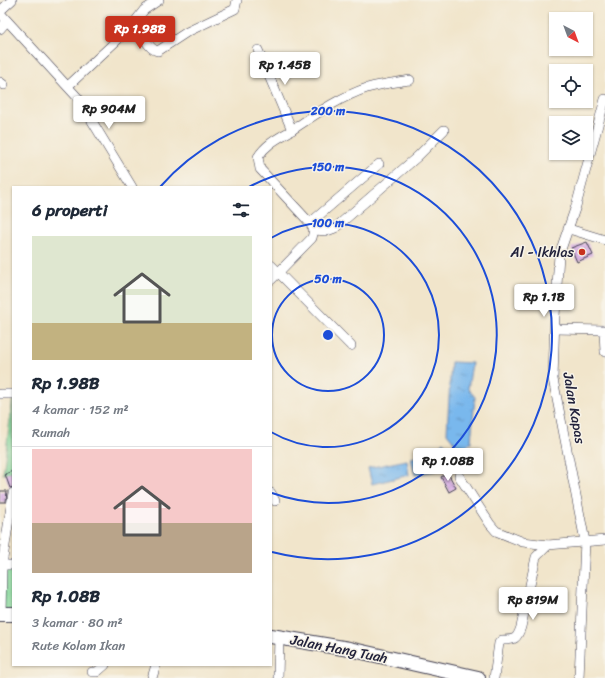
<!DOCTYPE html>
<html lang="id">
<head>
<meta charset="utf-8">
<style>
	body { margin:0; font-family:Sriracha,sans-serif; background:#f6f6f7; color:#1f2937; height:100vh; display:flex; flex-direction:column; font-size:15px; white-space:nowrap }
	* { box-sizing:border-box; margin:0 }
	p { font-size:13px; color:#747a83 }
	.icon { flex:none; width:22px; height:22px; fill:none; stroke:currentColor; stroke-width:2; stroke-linecap:round; stroke-linejoin:round }
	.map { position:relative; flex:1; overflow:hidden }
	.panel { position:absolute; left:12px; top:186px; width:260px; height:480px; display:flex; flex-direction:column; background:#fff; border-radius:0px; box-shadow:0 1px 3px #0004 }
	.panel>* { flex:none }
	.needle { width:26px; rotate:139deg }
	.tools { position:absolute; left:549px; top:12px; display:grid; gap:8px }
	.tools a { display:grid; place-items:center; width:44px; height:44px; border-radius:0px; background:#fff; box-shadow:0 1px 3px #0004; font-size:20px }
	.price { position:absolute; translate:-50% -34px; padding:0 9px; border-radius:4px; background:#fff; color:#222; font-size:13px; line-height:26px; filter:drop-shadow(0 1px 2px #0008) }
	.price::after { content:''; position:absolute; left:50%; top:24px; width:12px; height:9px; margin-left:-6px; background:inherit; clip-path:polygon(0 0,100% 0,50% 100%) }
	.price.active { background:#c8321e; color:#fff }
	ul { padding:0; list-style:none }
	li { display:grid; align-content:center; gap:8px; height:212px; padding:0 20px }
	li+li { border-top:1px solid #e0e1e3 }
	li span { display:grid; place-items:center; height:124px; border-radius:0px; color:#555 }
	li>.icon { margin-inline-start:auto }
	span .icon { width:72px; height:72px; fill:#fffc; stroke-width:1 }
	li b { font-size:17px }
	h2 { display:flex; justify-content:space-between; align-items:center; height:48px; padding:0 20px; font-size:17px }
	.map>svg:first-child { display:block }
	.grass { fill:#81d598; stroke:#527c6a }
	.water { fill:url(#water-ripples); stroke:#4e6d94 }
	.building { fill:url(#building-cross-hatch) }
	.lines { fill:none; stroke-linecap:round; stroke-linejoin:round }
	.minor-casing { stroke:#413f51; stroke-width:10 }
	.primary-casing { stroke:#413f51; stroke-width:16 }
	.minor { stroke:#fff; stroke-width:9 }
	.primary { stroke:#fff; stroke-width:14 }
	.ring { fill:none; stroke:#1d4ed8; stroke-width:2 }
	.poi-dot { fill:#c8321e; stroke:#f7f3e8; stroke-width:1.5 }
	.labels { text-anchor:middle; dominant-baseline:central; stroke-width:3; stroke-linejoin:round; paint-order:stroke }
	.poi-label { font-size:14px; fill:#22223b; stroke:#f7f3e8; text-anchor:end }
	.street-label { font-size:14px; fill:#22223b; stroke:#f7f3e8 }
	.centre { fill:#1d4ed8; stroke:#f7f3e8; stroke-width:2 }
	.ring-label { font-size:12px; text-anchor:middle; font-weight:bold; fill:#1d4ed8; stroke:#f7f3e8; stroke-width:3; stroke-linejoin:round; paint-order:stroke }
</style>
</head>
<body>
<div class="map">
<svg width="605" height="678" viewBox="0 0 605 678">
	<defs>
		<pattern id="water-ripples" width="26" height="14" patternUnits="userSpaceOnUse"><rect width="26" height="14" fill="#79b8ed"/><path d="M2 4q2-2 4 0t4 0M15 11q2-2 4 0t4 0" fill="none" stroke="#6395c1"/></pattern>
		<pattern id="building-cross-hatch" width="8" height="8" patternUnits="userSpaceOnUse"><rect width="8" height="8" fill="#d9aee6"/><path d="M0 0l8 8M0 8l8-8" fill="none" stroke="#ba95c6"/></pattern>
	</defs>
	<rect width="100%" height="100%" fill="#f7f3e8"/>
	<filter id="ink" filterUnits="userSpaceOnUse"><feTurbulence type="fractalNoise" baseFrequency=".025" numOctaves="2"/><feDisplacementMap in="SourceGraphic" scale="8" xChannelSelector="R" yChannelSelector="G"/><feConvolveMatrix kernelMatrix="1 2 1 2 8 2 1 2 1" color-interpolation-filters="sRGB"/></filter>
	<filter id="wash" filterUnits="userSpaceOnUse"><feTurbulence type="fractalNoise" baseFrequency=".012" numOctaves="4" result="noise"/><feDisplacementMap in="SourceGraphic" scale="16" xChannelSelector="R" yChannelSelector="G"/><feGaussianBlur stdDeviation="0.9" result="paint"/><feColorMatrix in="noise" values="0 0 0 0 0 0 0 0 0 0 0 0 0 0 0 0 0 1.4 0 .05"/><feComposite in="paint" operator="in"/></filter>
	<g filter="url(#wash)">
		<rect width="100%" height="100%" fill="#f1e5cb"/>
		<g class="grass">
			<polygon points="13,397 13,471 3,474"/>
			<polygon points="2,565 13,565 13,611 1,611"/>
		</g>
		<g class="water">
			<polygon points="451,362 472,363 468,389 475,397 471,442 461,451 447,433"/>
			<polygon points="444,442 455,456 439,470 415,475 411,458 432,453"/>
			<polygon points="407,460 409,475 372,484 368,468"/>
		</g>
		<g id="blocks">
			<g class="building">
				<polygon points="587,242 593,255 577,262 571,248"/>
				<polygon points="13,471 13,487 10,488 5,474"/>
				<polygon points="448,473 456,488 449,492 441,477"/>
				<polygon points="0,491 7,491 6,502 0,502"/>
			</g>
		</g>
	</g>
	<g filter="url(#ink)">
		<use href="#blocks" fill-opacity="0" stroke="#413f51" stroke-width="1"/>
		<g class="lines">
			<g class="minor-casing">
				<g id="minor">
					<polyline points="0,11 12,0"/>
					<polyline points="0,13 78,98 132,187"/>
					<path d="M 130,28 C 145,29 145,49 158,51 L 187,32 L 235,9 L 237,0"/>
					<polyline points="0,29 7,21"/>
					<polyline points="258,50 292,130"/>
					<polyline points="0,82 4,85"/>
					<polyline points="68,86 130,28 144,10 159,0"/>
					<polyline points="310,223 379,164"/>
					<polyline points="569,229 605,240"/>
					<polyline points="314,230 327,231 335,228 417,157 444,130"/>
					<polyline points="271,265 351,346"/>
					<path d="M 271,280 L 312,238 L 314,230 L 310,223 L 260,169 L 258,157 C 267,143 279,138 292,130 C 316,114 340,97 367,88 C 381,84 396,82 410,80"/>
					<polyline points="555,329 604,330 605,352"/>
					<polyline points="0,394 13,394"/>
					<polyline points="459,476 490,524 496,531 523,542 548,545 605,540"/>
					<polyline points="271,493 275,501"/>
					<polyline points="2,565 13,565"/>
					<polyline points="1,614 2,565 13,493"/>
					<polyline points="92,672 97,672 105,665"/>
					<polyline points="152,678 156,665"/>
					<polyline points="278,678 279,637"/>
					<path d="M 494,678 L 499,643 L 502,640 C 515,640 517,639 521,627 L 536,557 L 548,545"/>
					<polyline points="579,678 585,541 553,379 555,316 559,255 576,206 605,99"/>
				</g>
			</g>
			<g class="primary-casing">
				<g id="primary">
					<polyline points="0,614 13,614"/>
					<polyline points="271,636 349,649 478,678"/>
				</g>
			</g>
			<use href="#minor" class="minor"/>
			<use href="#primary" class="primary"/>
		</g>
	</g>
	<g class="ring">
		<circle cx="328" cy="335" r="56"/>
		<path d="M271 238A112 112 0 1 1 271 432"/>
		<path d="M249 187A168 168 0 1 1 272 493"/>
		<path d="M160 187A224 224 0 1 1 272 552"/>
	</g>
	<circle class="poi-dot" cx="582" cy="252" r="4"/>
	<g class="labels">
		<g class="poi-label">
			<text x="574" y="252">Al - Ikhlas</text>
		</g>
		<g class="street-label">
			<text transform="translate(574 408) rotate(80)">Jalan Kapas</text>
			<text transform="translate(339 649) rotate(11)">Jalan Hang Tuah</text>
		</g>
	</g>
	<circle cx="328" cy="335" r="6" class="centre"/>
	<g class="ring-label">
		<text x="328" y="115">200 m</text>
		<text x="328" y="171">150 m</text>
		<text x="328" y="227">100 m</text>
		<text x="328" y="283">50 m</text>
	</g>
</svg>
<div class="tools">
<a><svg class="needle" viewBox="-14 -14 28 28"><path d="M0-13l5 13h-10z" fill="#e53935"/><path d="M0 13l5-13h-10z" fill="#747a83"/></svg></a>
<a><svg class="icon" aria-label="locate" viewBox="0 0 24 24"><circle cx="12" cy="12" r="6"/><path d="M12 2v4M12 18v4M2 12h4M18 12h4"/></svg></a>
<a><svg class="icon" aria-label="layers" viewBox="0 0 24 24"><path d="M12 4l9 5-9 5-9-5zM3 14l9 5 9-5"/></svg></a>
</div>
<b class="price active" style="left:140px;top:50px">Rp 1.98B</b>
<b class="price" style="left:285px;top:86px">Rp 1.45B</b>
<b class="price" style="left:109px;top:130px">Rp 904M</b>
<b class="price" style="left:544px;top:318px">Rp 1.1B</b>
<b class="price" style="left:448px;top:482px">Rp 1.08B</b>
<b class="price" style="left:533px;top:621px">Rp 819M</b>
<section class="panel">
<h2>6 properti<svg class="icon" aria-label="filters" viewBox="0 0 24 24"><path d="M4 7h16M4 17h16"/><circle cx="9" cy="7" r="2"/><circle cx="15" cy="17" r="2"/></svg></h2>
<ul>
<li><span style="background:linear-gradient(#dfe7d0 70%,#c2b280 0)"><svg class="icon" aria-label="home" viewBox="0 0 24 24"><path d="M3 11l9-7 9 7M6 9v11h12V9"/></svg></span><div><b>Rp 1.98B</b><p>4 kamar · 152 m²</p><p>Rumah</p></div></li>
<li><span style="background:linear-gradient(#f6c9c9 60%,#b9a48a 0)"><svg class="icon" aria-label="home" viewBox="0 0 24 24"><path d="M3 11l9-7 9 7M6 9v11h12V9"/></svg></span><div><b>Rp 1.08B</b><p>3 kamar · 80 m²</p><p>Rute Kolam Ikan</p></div></li>
</ul>
</section>
</div>
</body>
</html>
